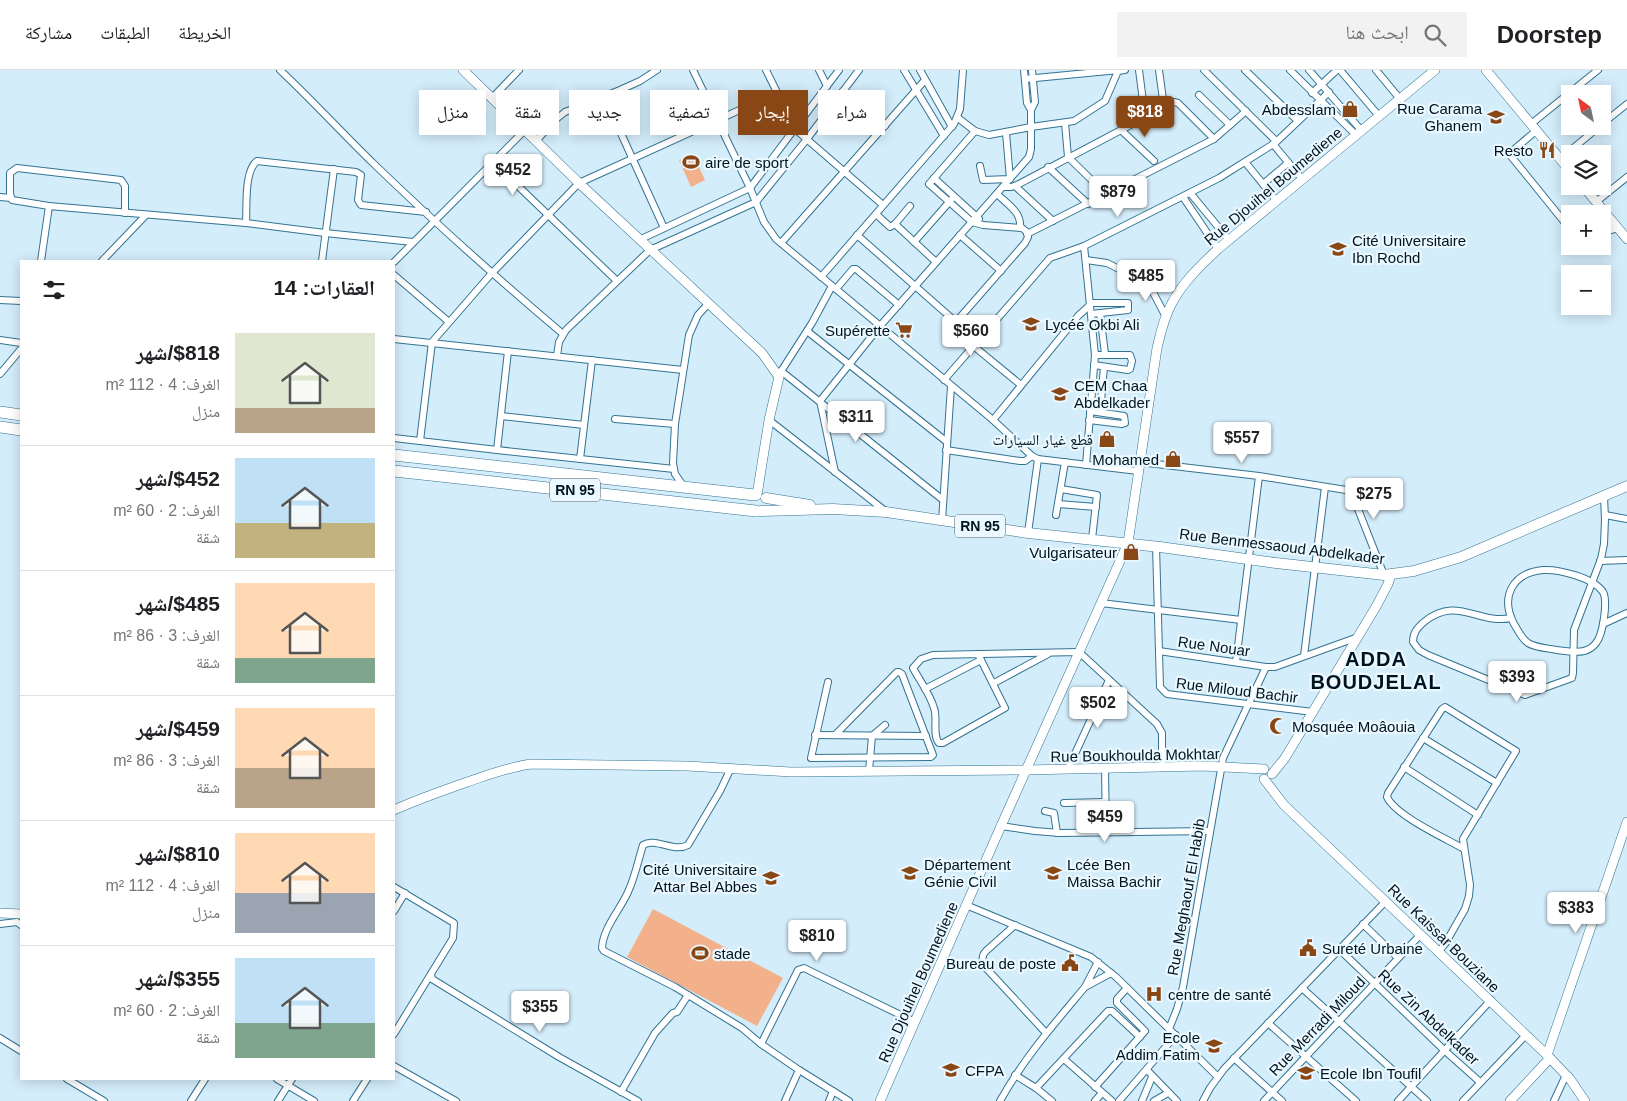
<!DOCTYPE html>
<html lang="ar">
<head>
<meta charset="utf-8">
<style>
	body { margin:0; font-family:Helvetica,"Noto Naskh Arabic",sans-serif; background:#f2f2f2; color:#202124; direction:rtl; height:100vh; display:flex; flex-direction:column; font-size:19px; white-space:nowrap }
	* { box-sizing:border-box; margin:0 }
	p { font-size:16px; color:#757577 }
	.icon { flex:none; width:28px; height:28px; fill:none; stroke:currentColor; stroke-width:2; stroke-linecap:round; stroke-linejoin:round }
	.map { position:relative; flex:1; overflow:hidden; direction:ltr }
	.details { position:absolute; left:20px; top:190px; width:375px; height:820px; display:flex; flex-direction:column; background:#fff; border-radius:0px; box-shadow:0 2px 12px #0003; direction:rtl }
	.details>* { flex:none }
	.guide { position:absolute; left:410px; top:20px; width:475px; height:45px; direction:rtl; display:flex; gap:10px }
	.needle { width:32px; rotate:327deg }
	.controls { position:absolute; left:1561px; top:15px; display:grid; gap:10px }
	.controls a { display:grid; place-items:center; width:50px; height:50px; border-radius:0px; background:#fff; box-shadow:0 2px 12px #0003; font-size:25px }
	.price { position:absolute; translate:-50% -42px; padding:0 11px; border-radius:5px; background:#fff; color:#222; font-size:16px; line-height:32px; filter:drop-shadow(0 1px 2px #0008) }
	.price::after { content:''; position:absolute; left:50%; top:30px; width:15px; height:11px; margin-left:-8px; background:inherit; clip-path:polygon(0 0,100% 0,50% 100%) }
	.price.on { background:#894716; color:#fff }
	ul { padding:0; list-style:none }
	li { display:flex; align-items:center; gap:15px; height:125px; padding:0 20px }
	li+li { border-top:1px solid #e0e0e0 }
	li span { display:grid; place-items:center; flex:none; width:140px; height:100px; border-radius:0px; color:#555 }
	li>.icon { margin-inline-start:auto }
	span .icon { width:60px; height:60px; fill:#fffc; stroke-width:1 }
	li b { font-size:21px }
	h2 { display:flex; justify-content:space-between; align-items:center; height:60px; padding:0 20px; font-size:21px }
	.pill { padding:0 18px; border-radius:0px; background:#fff; box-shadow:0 2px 12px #0003; font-size:18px; line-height:45px }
	.pill.on { background:#894716; color:#fff }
	header { display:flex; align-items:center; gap:30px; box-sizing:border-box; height:70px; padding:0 25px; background:#fff; border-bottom:1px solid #e0e0e0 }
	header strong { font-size:24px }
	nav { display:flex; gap:28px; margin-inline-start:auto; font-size:18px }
	.search { width:350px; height:45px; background:#f2f2f2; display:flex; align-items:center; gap:12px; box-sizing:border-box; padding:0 18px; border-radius:0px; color:#757577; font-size:19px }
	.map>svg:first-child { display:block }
	.garden { fill:#f2b18b }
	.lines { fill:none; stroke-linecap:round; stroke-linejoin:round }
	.street-casing { stroke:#337392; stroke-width:8 }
	.secondary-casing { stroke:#337392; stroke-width:10 }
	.primary-casing { stroke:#337392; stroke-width:11 }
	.highway-casing { stroke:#337392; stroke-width:12 }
	.street { stroke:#fff; stroke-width:6 }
	.secondary { stroke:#fff; stroke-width:9 }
	.primary { stroke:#fff; stroke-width:10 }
	.highway { stroke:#fff; stroke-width:11 }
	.labels { text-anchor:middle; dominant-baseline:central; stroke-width:4.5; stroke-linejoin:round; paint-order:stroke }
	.shield { fill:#ebf8ff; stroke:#465863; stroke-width:1 }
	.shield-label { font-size:14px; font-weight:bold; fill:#001420 }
	.poi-label { font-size:15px; fill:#001420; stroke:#ebf8ff; text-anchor:start }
	.street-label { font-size:15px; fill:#001420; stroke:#ebf8ff }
	.district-label { font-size:20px; font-weight:bold; letter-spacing:1px; fill:#001420; stroke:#ebf8ff }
</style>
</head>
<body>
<header>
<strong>Doorstep</strong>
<div class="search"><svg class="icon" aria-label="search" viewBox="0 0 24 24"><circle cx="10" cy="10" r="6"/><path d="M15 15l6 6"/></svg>ابحث هنا</div>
<nav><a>الخريطة</a><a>الطبقات</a><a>مشاركة</a></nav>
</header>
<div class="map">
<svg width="1627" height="1031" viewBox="0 0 1627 1031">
	<rect width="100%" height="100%" fill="#d4edfb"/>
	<g class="garden">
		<polygon points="693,84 705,110 691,117 679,90"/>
		<polygon points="653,839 783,908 757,956 627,887"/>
	</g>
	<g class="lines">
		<g class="street-casing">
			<g id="street">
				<path d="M 280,0 C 312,30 342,63 374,94 C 435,153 498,209 563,264"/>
				<polyline points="693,0 750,118 764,152 776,169 993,350 1032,386 1038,389 1138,401"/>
				<polyline points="766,0 795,59 883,135"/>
				<polyline points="819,0 827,16"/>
				<polyline points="904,0 944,66"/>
				<polyline points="920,0 952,57"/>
				<polyline points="1024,0 1027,33 1031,40"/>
				<polyline points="1139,0 1145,47"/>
				<polyline points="1159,0 1164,37"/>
				<polyline points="1204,0 1276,71"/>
				<polyline points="1245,0 1298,51"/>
				<polyline points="1290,0 1356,65"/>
				<polyline points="1309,0 1361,60"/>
				<polyline points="1340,0 1379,46"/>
				<polyline points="1376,0 1400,29"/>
				<polyline points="1025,9 1119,0"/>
				<polyline points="843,21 885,56"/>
				<polyline points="1312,23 1337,0"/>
				<polyline points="1199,25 1230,55"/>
				<polyline points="604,26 664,158"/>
				<polyline points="492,28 519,0"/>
				<polyline points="958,48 975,61 989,65 1031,57 1074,51 1105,31 1118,1 1125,0"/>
				<polyline points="1065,53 1068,87 1107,125"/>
				<polyline points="1531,54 1598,0"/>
				<polyline points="1602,54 1627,34"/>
				<polyline points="1121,60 1154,91"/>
				<polyline points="1537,60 1511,82 1510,85 1570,159"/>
				<polyline points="536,71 555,50 565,42 620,20 640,11 657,0"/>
				<polyline points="1273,74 1302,109"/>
				<polyline points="1560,89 1600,56"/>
				<polyline points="493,92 617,211"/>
				<polyline points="1245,92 1276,130"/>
				<polyline points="980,96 983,110 1010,109 1006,63"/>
				<polyline points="1048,97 1088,134"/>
				<polyline points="934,108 979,149"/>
				<polyline points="1263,114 1288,93"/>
				<polyline points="1015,116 1053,151"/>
				<polyline points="1003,117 1011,117 1017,115 1174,32 1178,33 1214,69"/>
				<path d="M 997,124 C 1007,134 1022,142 1020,158"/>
				<polyline points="1191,124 1229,170"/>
				<polyline points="0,127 11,128"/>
				<polyline points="1183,127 1218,179"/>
				<polyline points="1596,132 1627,107"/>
				<polyline points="49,136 12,130 10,124 10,103 17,98 121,110 125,116 125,143"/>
				<polyline points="876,144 890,157 895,154 936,192"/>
				<path d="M 246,153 C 247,136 244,101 257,91 L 356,102 L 361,105 L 358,130 L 361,135 L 426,142"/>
				<polyline points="895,154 910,136"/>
				<polyline points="1602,163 1618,158"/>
				<polyline points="1027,164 1214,69 1246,41"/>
				<polyline points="857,165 956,252 1025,173 1028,167 1027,162 1022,158 983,155 972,152 929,114 975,61"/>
				<polyline points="960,165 1001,201"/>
				<polyline points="639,170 750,118 839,0"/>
				<polyline points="914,172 951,130"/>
				<polyline points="781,173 925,10"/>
				<polyline points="1084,176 1095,285 1086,395"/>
				<polyline points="1086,190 1107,193 1123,201 1145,207 1166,247"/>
				<polyline points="41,191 49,136 246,153 325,163 413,172"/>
				<polyline points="102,191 146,145"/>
				<polyline points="322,191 334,99"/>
				<polyline points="394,192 525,60"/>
				<polyline points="394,205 449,252"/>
				<polyline points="821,207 954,54 960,39 963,0"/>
				<polyline points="836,219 853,199 856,199 899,235"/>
				<polyline points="0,230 21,231"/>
				<polyline points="1090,233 1128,233 1128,240 1091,244"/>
				<polyline points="1100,243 1105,284"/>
				<polyline points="956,252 953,257 954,260 1021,315"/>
				<polyline points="807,261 947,372"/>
				<polyline points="394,269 683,300"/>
				<polyline points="0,270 21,273"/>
				<polyline points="557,286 559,272 566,260 650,180 756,132 807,69 859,0"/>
				<polyline points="1094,295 1128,300 1130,299 1132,291 1130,285 1095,285"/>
				<polyline points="781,301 943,430"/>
				<polyline points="780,303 812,253 832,216"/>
				<polyline points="0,304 21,279"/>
				<polyline points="944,310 1050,188 1084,176 1219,108 1275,73 1329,22"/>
				<polyline points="1100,342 1104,297"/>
				<polyline points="501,346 584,355"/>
				<polyline points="615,349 675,354"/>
				<polyline points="769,350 884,440"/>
				<polyline points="993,350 1078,246 1090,235"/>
				<polyline points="1089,350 1122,354 1125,353 1124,346 1090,341"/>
				<polyline points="394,368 497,380 674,399"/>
				<polyline points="420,371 432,272 492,203 579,113 777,23"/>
				<polyline points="497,380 508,281"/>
				<polyline points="946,380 1020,391 1025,391 1032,386"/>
				<polyline points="580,389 592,290"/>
				<polyline points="1139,392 1259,406 1346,420 1353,426 1356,434 1384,505"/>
				<polyline points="835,402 820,331 880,256 1029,87 1031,79 1031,40 1035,32 1032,0"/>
				<polyline points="684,417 675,404 673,393 675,354 689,265 698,245 708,234"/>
				<polyline points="1061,419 1097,425 1092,469"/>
				<polyline points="1058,434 1096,437"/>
				<polyline points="1056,445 1065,392"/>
				<polyline points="1605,445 1627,449"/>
				<polyline points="942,451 951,316"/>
				<polyline points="1028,463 1038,389"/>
				<polyline points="1156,476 1160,617 1167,624 1313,642"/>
				<polyline points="1600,491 1627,490"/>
				<path d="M 1543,500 C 1559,499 1594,508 1603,522 C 1608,531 1603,565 1596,573 C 1593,577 1588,580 1584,581 C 1576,583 1565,581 1557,580 C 1547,578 1536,578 1528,573 C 1521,568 1518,560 1514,554 C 1500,527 1512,503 1543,500 Z"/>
				<polyline points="1101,533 1241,550"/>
				<path d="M 1511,548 C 1478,555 1457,525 1424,552 C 1417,558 1413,563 1413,572 L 1419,580 L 1428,585 L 1525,625 L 1572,608 L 1573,603 L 1574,560 L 1601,489 L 1604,474 L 1605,449 L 1604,426"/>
				<polyline points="1603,554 1627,543"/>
				<polyline points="1159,581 1266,597"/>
				<path d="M 978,584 L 1005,638 L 943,673 L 939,673 C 932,665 938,648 934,638 C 930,624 920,611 913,598 L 921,589 L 933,585 L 1079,582 L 1157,654 L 1162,663 L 1162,698"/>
				<polyline points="1304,586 1325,417"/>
				<polyline points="1236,592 1259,406"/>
				<polyline points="828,612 811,688 931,687 933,685 902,604 899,602 897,602 835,665"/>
				<polyline points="994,613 1048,584"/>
				<polyline points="925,619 981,590"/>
				<polyline points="815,665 926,666"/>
				<polyline points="1423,668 1497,713"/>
				<polyline points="1404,697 1478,745"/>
				<path d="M 731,698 L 720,721 L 688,775 C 673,783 656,767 643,775 C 638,791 635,807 628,822 C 620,840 603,858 602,878 L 604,881 L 675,917 L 742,958 L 761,974 L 799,1000 L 849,1031"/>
				<polyline points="1105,698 1106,763"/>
				<polyline points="1068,699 1109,610"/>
				<polyline points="869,701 872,666 885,655"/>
				<polyline points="1064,733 1105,732"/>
				<polyline points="1045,741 1054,743 1057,763"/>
				<polyline points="1001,756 1035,761 1060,763 1210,761"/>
				<polyline points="394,817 454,853 453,868 394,964"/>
				<polyline points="966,835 1091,887 1116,907 1217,1006"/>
				<polyline points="394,841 405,823"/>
				<polyline points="0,854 17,852 21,855"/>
				<polyline points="1363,854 1398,888"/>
				<path d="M 1015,855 L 986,881 C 981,886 982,891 985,897 L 1046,963"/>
				<polyline points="1339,879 1444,980 1480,1012"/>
				<path d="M 1439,881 L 1445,874 L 1465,839 L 1469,826 L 1470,815 L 1463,769 L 1516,681 L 1445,637 L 1442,639 L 1388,723 L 1387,727 C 1396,746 1445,768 1464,779"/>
				<polyline points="1098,892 1085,917 1111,903"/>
				<polyline points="431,904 432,909 559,987 638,1031"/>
				<polyline points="1302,918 1427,1031"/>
				<polyline points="1268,953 1356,1031"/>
				<polyline points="1169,959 1177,939 1183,917 1223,688 1266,597 1275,597 1358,567"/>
				<polyline points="0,968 21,981"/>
				<polyline points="761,974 798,900 804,898 915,952"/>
				<polyline points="1234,988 1282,1031"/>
				<polyline points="1064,989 1112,1031"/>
				<polyline points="394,996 456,1031"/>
				<polyline points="1147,1000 1177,1031"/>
				<polyline points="1015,1005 1036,1018 1052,1031"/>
				<polyline points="67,1009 104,1031"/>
				<polyline points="277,1009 314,1031"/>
				<polyline points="1095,1017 1145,961 1117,933 1117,929 1127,918"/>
				<polyline points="1036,1018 1108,941 1112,941 1140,967"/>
				<polyline points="621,1022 655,963 673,943 677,942 688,925"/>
				<polyline points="191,1031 205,1009"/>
				<polyline points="278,1031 292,1009"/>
				<polyline points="353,1031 367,1009"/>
				<polyline points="785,1031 799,1000"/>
				<polyline points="829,1031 833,1021"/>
				<path d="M 1000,1031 C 1024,988 1054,954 1085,917"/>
				<polyline points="1095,1031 1102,1023"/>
				<polyline points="1119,1031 1176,965"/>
				<polyline points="1142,1031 1152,1007"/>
				<polyline points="1154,1031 1168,1023"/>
				<polyline points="1203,1031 1210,1018 1224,999 1386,831"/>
				<polyline points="1264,1031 1421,864"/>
				<polyline points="1398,1031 1491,930"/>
				<polyline points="1463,1031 1526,965"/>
				<polyline points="1554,1031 1566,1005"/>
			</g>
		</g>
		<g class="secondary-casing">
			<g id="secondary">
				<polyline points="463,0 579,113 762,283 779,307 769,350 757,425"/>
				<polyline points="1486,0 1570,101"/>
				<polyline points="1583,116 1627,169"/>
				<polyline points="1272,704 1285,688 1377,535 1388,514 1391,504"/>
				<polyline points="1264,709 1284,735 1547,985 1570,1009 1585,1031"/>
				<path d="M 394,740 C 418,729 442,721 467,712 C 488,705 509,697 531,694 L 687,696 L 791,702 L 1026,700 L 1203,696 L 1264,699"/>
				<polyline points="0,843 21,844"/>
				<polyline points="1547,985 1627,752"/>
				<path d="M 880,1031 L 1001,756 L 1128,473 L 1157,278 C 1161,262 1164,247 1172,233 C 1183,212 1201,195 1218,179 L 1435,0"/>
				<polyline points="1510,1031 1550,988"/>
			</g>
		</g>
		<g class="primary-casing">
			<g id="primary">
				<polyline points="766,428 810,435"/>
				<polyline points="761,441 833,439 886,442 1028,463 1160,477 1276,493 1384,505 1414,501 1461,487 1627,416"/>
			</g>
		</g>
		<g class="highway-casing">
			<g id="highway">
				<polyline points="0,342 21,345"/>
				<polyline points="0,357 21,360"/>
				<polyline points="394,385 755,425"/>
				<polyline points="394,401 756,441"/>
			</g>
		</g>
		<use href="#street" class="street"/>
		<use href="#secondary" class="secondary"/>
		<use href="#primary" class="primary"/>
		<use href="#highway" class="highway"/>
	</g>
	<defs>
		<g id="shop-bare" transform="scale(1.35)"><path d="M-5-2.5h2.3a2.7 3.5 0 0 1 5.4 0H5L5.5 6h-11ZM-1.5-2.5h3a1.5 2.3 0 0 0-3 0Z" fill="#894716" stroke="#ebf8ff" stroke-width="2.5" paint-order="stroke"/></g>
		<g id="school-bare" transform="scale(1.35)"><path d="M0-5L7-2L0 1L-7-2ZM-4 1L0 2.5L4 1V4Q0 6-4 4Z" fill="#894716" stroke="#ebf8ff" stroke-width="2.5" paint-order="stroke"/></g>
		<g id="restaurant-bare" transform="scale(1.35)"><path d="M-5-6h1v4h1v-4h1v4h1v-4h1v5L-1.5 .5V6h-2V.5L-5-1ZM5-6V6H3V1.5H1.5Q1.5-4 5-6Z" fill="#894716" stroke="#ebf8ff" stroke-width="2.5" paint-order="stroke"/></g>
		<g id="stadium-bare" transform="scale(1.35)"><path d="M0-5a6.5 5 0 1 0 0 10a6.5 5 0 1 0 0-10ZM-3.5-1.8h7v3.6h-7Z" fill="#894716" stroke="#ebf8ff" stroke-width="2.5" paint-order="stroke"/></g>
		<g id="university-bare" transform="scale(1.35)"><path d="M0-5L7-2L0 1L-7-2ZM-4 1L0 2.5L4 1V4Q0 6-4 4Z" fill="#894716" stroke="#ebf8ff" stroke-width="2.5" paint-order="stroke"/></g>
		<g id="supermarket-bare" transform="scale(1.35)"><path d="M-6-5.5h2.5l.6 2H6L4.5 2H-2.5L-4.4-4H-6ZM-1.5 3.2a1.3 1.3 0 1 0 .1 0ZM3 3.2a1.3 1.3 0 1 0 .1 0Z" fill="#894716" stroke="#ebf8ff" stroke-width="2.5" paint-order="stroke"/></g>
		<g id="mosque-bare" transform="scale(1.35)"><path d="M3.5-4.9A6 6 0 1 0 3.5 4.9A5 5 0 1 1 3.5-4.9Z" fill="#894716" stroke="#ebf8ff" stroke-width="2.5" paint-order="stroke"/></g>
		<g id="civic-bare" transform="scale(1.35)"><path d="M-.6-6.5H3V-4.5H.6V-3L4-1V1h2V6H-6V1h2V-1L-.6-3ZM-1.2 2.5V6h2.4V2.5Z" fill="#894716" stroke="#ebf8ff" stroke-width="2.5" paint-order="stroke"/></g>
		<g id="hospital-bare" transform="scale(1.35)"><path d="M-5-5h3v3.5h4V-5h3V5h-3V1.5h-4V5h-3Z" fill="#894716" stroke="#ebf8ff" stroke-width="2.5" paint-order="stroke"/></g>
	</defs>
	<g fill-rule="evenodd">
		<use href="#shop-bare" x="1350" y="39"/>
		<use href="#school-bare" x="1496" y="47"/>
		<use href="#restaurant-bare" x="1547" y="80"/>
		<use href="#stadium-bare" x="691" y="92"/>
		<use href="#university-bare" x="1338" y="179"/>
		<use href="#university-bare" x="1031" y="254"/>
		<use href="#supermarket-bare" x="904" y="260"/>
		<use href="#university-bare" x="1060" y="324"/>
		<use href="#shop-bare" x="1107" y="369"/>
		<use href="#shop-bare" x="1173" y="389"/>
		<use href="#shop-bare" x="1131" y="482"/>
		<use href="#mosque-bare" x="1278" y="656"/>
		<use href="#university-bare" x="910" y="803"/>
		<use href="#school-bare" x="1053" y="803"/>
		<use href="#university-bare" x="771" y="808"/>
		<use href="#civic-bare" x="1308" y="878"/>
		<use href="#stadium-bare" x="700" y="883"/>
		<use href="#civic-bare" x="1070" y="893"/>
		<use href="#hospital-bare" x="1154" y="924"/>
		<use href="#school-bare" x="1214" y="976"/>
		<use href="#university-bare" x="951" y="1000"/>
		<use href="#school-bare" x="1306" y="1003"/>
	</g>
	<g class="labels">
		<g class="shield">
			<rect x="550" y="408.5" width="50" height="23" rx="4"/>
			<rect x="955" y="444.5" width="50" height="23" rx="4"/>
		</g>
		<g class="shield-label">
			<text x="575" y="420">RN 95</text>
			<text x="980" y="456">RN 95</text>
		</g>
		<g class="poi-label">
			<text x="1482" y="38" text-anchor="end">Rue Carama<tspan x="1482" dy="17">Ghanem</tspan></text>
			<text x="1336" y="39" text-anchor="end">Abdesslam</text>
			<text x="1533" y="80" text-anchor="end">Resto</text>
			<text x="705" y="92">aire de sport</text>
			<text x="1352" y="170">Cité Universitaire<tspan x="1352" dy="17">Ibn Rochd</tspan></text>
			<text x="1045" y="254">Lycée Okbi Ali</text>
			<text x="890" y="260" text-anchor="end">Supérette</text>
			<text x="1074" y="315">CEM Chaa<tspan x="1074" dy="17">Abdelkader</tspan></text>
			<text x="1093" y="369" text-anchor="end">قطع غيار السيارات</text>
			<text x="1159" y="389" text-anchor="end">Mohamed</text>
			<text x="1117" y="482" text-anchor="end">Vulgarisateur</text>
			<text x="1292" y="656">Mosquée Moâouia</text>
			<text x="924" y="794">Département<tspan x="924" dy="17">Génie Civil</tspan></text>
			<text x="1067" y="794">Lcée Ben<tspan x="1067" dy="17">Maissa Bachir</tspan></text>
			<text x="757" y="799" text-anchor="end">Cité Universitaire<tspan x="757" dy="17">Attar Bel Abbes</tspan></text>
			<text x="1322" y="878">Sureté Urbaine</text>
			<text x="714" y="883">stade</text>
			<text x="1056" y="893" text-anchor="end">Bureau de poste</text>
			<text x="1168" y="924">centre de santé</text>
			<text x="1200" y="967" text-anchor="end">Ecole<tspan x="1200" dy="17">Addim Fatim</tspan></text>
			<text x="965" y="1000">CFPA</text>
			<text x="1320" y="1003">Ecole Ibn Toufil</text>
		</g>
		<g class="street-label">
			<text transform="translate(1273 116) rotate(-40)">Rue Djouihel Boumediene</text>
			<text transform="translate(1282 476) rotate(7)">Rue Benmessaoud Abdelkader</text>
			<text transform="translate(1214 576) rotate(8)">Rue Nouar</text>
			<text transform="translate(1237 620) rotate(7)">Rue Miloud Bachir</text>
			<text transform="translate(1135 685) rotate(-1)">Rue Boukhoulda Mokhtar</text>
			<text transform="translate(1186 827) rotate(-80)">Rue Meghaouf El Habib</text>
			<text transform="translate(1444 868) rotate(44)">Rue Kaissar Bouziane</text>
			<text transform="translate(918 912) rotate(-66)">Rue Djouihel Boumediene</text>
			<text transform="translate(1429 947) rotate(43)">Rue Zin Abdelkader</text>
			<text transform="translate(1317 956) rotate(-46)">Rue Merradi Miloud</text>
		</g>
		<g class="district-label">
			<text x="1376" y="589">ADDA<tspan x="1376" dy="23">BOUDJELAL</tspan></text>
		</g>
	</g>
</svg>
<div class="controls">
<a><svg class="needle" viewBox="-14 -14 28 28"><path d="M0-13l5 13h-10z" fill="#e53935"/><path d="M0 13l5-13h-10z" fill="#757577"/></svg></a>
<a><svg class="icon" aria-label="layers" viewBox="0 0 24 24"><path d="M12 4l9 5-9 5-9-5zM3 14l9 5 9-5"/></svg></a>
<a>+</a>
<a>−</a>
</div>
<b class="price on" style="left:1145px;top:68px">$818</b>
<b class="price" style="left:513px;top:126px">$452</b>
<b class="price" style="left:1118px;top:148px">$879</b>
<b class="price" style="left:1146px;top:232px">$485</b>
<b class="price" style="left:971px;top:287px">$560</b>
<b class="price" style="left:856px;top:373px">$311</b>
<b class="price" style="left:1242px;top:394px">$557</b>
<b class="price" style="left:1374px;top:450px">$275</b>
<b class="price" style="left:1517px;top:633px">$393</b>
<b class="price" style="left:1098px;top:659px">$502</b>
<b class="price" style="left:1105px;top:773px">$459</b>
<b class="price" style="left:1576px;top:864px">$383</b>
<b class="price" style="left:817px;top:892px">$810</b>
<b class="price" style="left:540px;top:963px">$355</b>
<div class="guide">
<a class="pill">شراء</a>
<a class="pill on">إيجار</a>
<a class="pill">تصفية</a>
<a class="pill">جديد</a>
<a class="pill">شقة</a>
<a class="pill">منزل</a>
</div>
<section class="details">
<h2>العقارات: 14<svg class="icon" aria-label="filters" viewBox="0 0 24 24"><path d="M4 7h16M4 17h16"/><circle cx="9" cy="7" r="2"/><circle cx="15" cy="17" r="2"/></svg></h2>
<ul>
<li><span style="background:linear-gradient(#dfe7d0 75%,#b9a48a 0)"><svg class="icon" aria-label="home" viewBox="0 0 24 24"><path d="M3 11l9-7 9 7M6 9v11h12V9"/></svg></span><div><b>$818/شهر</b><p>الغرف: 4 · 112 m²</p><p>منزل</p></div></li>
<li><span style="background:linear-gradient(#bfe0f5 65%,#c2b280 0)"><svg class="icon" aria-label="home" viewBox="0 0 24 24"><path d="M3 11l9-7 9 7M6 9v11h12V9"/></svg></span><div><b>$452/شهر</b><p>الغرف: 2 · 60 m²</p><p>شقة</p></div></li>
<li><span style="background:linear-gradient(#ffd9b3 75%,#7fa58c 0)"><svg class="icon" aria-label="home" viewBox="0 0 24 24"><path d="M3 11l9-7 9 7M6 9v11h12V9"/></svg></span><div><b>$485/شهر</b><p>الغرف: 3 · 86 m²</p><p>شقة</p></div></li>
<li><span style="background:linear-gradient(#ffd9b3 60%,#b9a48a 0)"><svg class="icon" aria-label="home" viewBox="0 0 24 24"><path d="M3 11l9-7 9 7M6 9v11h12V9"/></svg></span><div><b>$459/شهر</b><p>الغرف: 3 · 86 m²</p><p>شقة</p></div></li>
<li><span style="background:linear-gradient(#ffd9b3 60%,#9aa5b1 0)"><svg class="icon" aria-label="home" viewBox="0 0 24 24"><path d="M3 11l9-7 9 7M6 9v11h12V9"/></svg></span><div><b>$810/شهر</b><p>الغرف: 4 · 112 m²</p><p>منزل</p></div></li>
<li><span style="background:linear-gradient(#bfe0f5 65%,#7fa58c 0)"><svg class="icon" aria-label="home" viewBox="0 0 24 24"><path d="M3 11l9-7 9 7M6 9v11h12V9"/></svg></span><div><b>$355/شهر</b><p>الغرف: 2 · 60 m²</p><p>شقة</p></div></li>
</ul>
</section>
</div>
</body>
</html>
